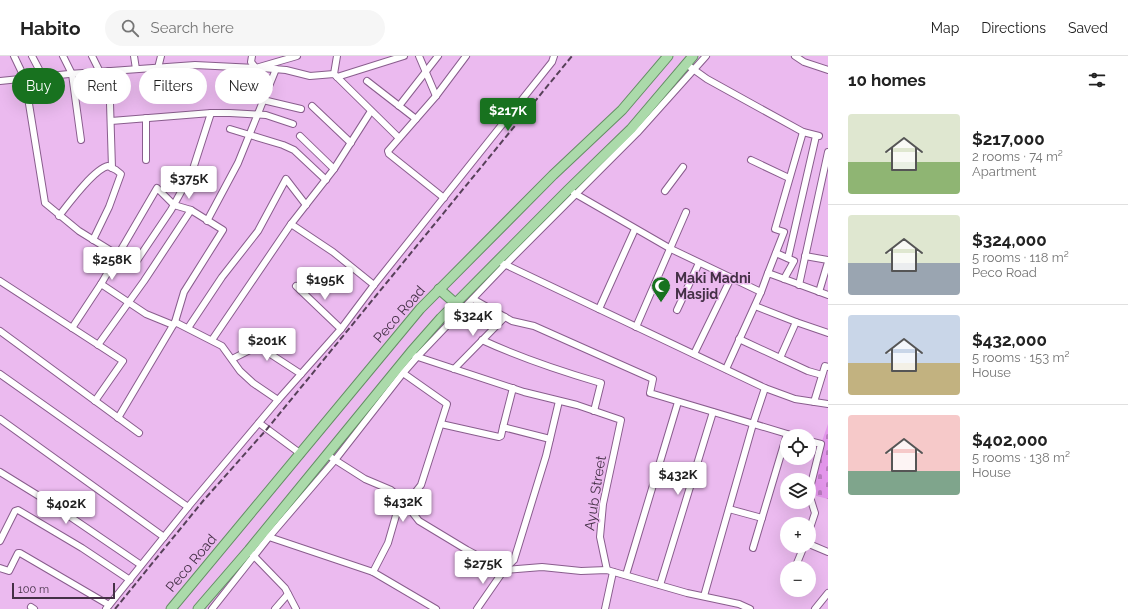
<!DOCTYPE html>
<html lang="en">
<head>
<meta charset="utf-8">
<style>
	body { margin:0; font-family:Raleway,sans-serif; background:#f6f6f6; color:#222; height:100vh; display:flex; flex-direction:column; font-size:15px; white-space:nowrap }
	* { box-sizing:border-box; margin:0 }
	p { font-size:13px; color:#767676 }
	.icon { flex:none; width:22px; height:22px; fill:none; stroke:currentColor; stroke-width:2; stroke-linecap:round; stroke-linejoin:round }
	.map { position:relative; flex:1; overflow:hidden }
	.panel { display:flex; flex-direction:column; background:#fff; width:300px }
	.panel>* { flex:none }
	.banner { position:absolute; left:12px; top:12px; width:380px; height:36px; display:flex; gap:8px }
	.controls { position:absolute; left:780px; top:373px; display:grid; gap:8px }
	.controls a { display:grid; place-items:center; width:36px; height:36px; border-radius:50%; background:#fff; box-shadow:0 4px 16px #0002; font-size:20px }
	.scale { position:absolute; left:12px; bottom:10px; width:103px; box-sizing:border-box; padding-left:4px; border:2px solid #443046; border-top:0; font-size:11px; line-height:14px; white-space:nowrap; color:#443046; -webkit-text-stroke:3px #ebbaef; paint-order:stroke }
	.price { position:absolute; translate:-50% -34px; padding:0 9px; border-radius:4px; background:#fff; color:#222; font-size:13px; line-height:26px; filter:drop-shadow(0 1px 2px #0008) }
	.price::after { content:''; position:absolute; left:50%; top:24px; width:12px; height:9px; margin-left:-6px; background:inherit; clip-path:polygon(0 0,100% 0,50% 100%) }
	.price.current { background:#18721f; color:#fff }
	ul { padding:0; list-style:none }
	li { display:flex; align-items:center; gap:12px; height:100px; padding:0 20px }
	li+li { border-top:1px solid #e0e0e0 }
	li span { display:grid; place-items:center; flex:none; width:112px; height:80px; border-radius:4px; color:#555 }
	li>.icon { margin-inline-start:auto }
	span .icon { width:48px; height:48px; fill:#fffc; stroke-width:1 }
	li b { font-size:17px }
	h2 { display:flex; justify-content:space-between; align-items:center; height:48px; padding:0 20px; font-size:17px }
	.chip { padding:0 14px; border-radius:18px; background:#fff; box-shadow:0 4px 16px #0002; font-size:14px; line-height:36px }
	.chip.current { background:#18721f; color:#fff }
	header { display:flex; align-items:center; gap:24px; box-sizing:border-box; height:56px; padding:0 20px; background:#fff; border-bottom:1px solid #e0e0e0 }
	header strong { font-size:19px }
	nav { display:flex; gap:22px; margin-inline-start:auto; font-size:14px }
	.search { width:280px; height:36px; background:#f6f6f6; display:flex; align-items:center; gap:10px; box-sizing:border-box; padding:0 14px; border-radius:22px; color:#767676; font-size:15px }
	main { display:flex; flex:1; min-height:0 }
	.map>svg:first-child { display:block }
	.cemetery { fill:url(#cemetery-stones) }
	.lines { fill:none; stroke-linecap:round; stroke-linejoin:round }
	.street-casing { stroke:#895d8d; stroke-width:8 }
	.primary-casing { stroke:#638e63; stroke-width:11 }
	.street { stroke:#fff; stroke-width:6 }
	.primary { stroke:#abdaaa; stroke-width:9 }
	.rail { stroke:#574059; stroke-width:2; stroke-dasharray:6 3; stroke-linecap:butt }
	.labels { text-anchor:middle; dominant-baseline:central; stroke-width:3; stroke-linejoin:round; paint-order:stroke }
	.poi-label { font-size:14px; font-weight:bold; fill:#443046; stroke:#ebbaef; text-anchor:start }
	.street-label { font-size:14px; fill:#443046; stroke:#ebbaef }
</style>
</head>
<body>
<header>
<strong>Habito</strong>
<div class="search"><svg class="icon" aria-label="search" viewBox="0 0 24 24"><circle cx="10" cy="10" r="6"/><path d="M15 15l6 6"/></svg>Search here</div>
<nav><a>Map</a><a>Directions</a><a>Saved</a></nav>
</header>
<main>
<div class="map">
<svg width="828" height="553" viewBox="0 0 828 553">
	<defs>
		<pattern id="cemetery-stones" width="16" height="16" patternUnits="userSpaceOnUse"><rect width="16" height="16" fill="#e396eb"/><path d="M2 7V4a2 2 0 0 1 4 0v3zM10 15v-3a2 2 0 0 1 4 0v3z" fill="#ba7bc0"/></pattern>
	</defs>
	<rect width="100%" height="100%" fill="#ebbaef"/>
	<polygon class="cemetery" points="828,368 828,443 809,438 821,388"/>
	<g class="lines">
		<g class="street-casing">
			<g id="street">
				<polyline points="14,0 25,23 45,147 79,175 134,209 171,154 192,116 211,57"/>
				<polyline points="32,0 43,21"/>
				<polyline points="63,0 72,18 81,84"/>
				<polyline points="92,0 100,16"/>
				<polyline points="134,0 136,13"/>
				<polyline points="252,0 251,6 256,12"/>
				<polyline points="419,0 436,40"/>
				<polyline points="795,0 804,6 828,14"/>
				<polyline points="686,8 707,23 803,76 819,80"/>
				<polyline points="158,12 161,0"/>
				<polyline points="262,12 286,14 310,20 334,18 399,82"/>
				<polyline points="109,15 112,112"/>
				<polyline points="334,18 337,0"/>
				<polyline points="337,21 404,0"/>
				<polyline points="0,25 69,18 195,9 256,12 297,0"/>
				<polyline points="367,25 416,63"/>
				<polyline points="263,44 301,53"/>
				<polyline points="312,50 351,87"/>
				<polyline points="399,50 438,0"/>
				<polyline points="111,65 211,57 230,57 266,59 293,68"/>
				<polyline points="230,73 283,89 294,94 326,124"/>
				<polyline points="300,80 334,113"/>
				<polyline points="146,104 146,62"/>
				<polyline points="751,104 789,122"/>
				<polyline points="665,135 683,111"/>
				<polyline points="574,137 671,193 761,236 768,217 828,239"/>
				<polyline points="444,142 389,98 388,95 436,40 466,0"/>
				<path d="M 59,160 C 69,147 94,113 108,110 L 116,114 L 121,118 L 109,151 L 93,184"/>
				<polyline points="207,165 238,107 276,13"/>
				<polyline points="291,168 333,196 374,229"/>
				<polyline points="776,197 794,205 784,223"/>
				<polyline points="805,200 828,204"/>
				<polyline points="788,202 816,80"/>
				<polyline points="502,207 765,332 795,343 828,348"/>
				<polyline points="768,217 784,176 775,173 803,76"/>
				<polyline points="0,225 123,305 95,345"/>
				<polyline points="101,228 157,132 174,149 191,154 223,174 184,236 175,266"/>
				<polyline points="799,229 828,96"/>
				<polyline points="296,230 341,273"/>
				<polyline points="819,236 828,206"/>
				<polyline points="473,243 512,265 534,270 653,323 650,337 794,380"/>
				<polyline points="755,250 796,266"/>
				<polyline points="599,253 635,173"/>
				<polyline points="677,254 699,207"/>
				<polyline points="636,271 686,156"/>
				<polyline points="72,272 101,228 146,258 173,269"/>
				<polyline points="188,272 222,221 258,175 286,123 306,149"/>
				<polyline points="0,275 139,377"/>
				<polyline points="739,283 808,315 822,319"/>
				<polyline points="212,284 291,168 334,113 371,55"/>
				<path d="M 482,284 C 521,302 560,315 601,327 L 594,355"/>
				<polyline points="98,289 144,225 191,154"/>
				<polyline points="258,290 264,279"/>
				<polyline points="694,298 731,222"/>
				<polyline points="415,300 524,336 577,349 621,364 603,448 600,481 607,514"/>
				<polyline points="780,302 796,266 828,277"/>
				<polyline points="232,303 258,290 301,318"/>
				<polyline points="454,313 505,261"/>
				<polyline points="726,313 761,236"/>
				<polyline points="403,317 447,348 421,429 406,448"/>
				<polyline points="0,318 188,451"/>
				<polyline points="814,346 825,310 828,311"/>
				<polyline points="118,362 175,266 222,290 240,315 253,327 278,344"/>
				<polyline points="0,363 164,481"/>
				<polyline points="259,367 301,398"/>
				<polyline points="441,368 499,381 501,380 503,371 550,383"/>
				<polyline points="503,371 513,332"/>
				<polyline points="809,385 821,388 809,436"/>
				<polyline points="332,402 365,423 391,434 401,442 419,465 467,494 504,514 542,511 581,515 607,514 687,537 739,548 750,553"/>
				<polyline points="0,416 47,445 141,509"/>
				<polyline points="809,438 815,457 809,475"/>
				<polyline points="729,453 762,462"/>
				<polyline points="269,481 335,404 403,317 417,301 505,209 637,77 706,0"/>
				<polyline points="0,485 15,455 18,454 82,492 130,524"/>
				<polyline points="809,488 828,496"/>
				<polyline points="753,492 787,378"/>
				<polyline points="252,498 285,532 296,553"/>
				<polyline points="0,512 9,515 18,497 20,497 109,549"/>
				<polyline points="795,512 804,490"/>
				<polyline points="373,516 388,487 401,442"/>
				<polyline points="626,519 678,346"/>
				<polyline points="660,529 713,356"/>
				<polyline points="704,540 753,368 765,332"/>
				<polyline points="31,551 34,553"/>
				<polyline points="106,553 188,451 278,344 341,273 374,229 552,6 554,0"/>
				<polyline points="212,553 269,481 373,516 436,553"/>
				<polyline points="275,553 288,538"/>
				<polyline points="477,553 504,514 514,504 546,400 559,345"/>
				<polyline points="605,553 613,516"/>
				<polyline points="815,553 828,537"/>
			</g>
		</g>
		<g class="primary-casing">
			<g id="primary">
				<polyline points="439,233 455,247"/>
				<polyline points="171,553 420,253 553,119 622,54 668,0"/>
				<polyline points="198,553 249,494 411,296 441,262 568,134 631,73 693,0"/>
			</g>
		</g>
		<use href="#street" class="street"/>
		<use href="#primary" class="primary"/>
		<polyline class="rail" points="115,553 203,445 267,373 572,0"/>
	</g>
	<defs>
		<g id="mosque-pin" transform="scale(1)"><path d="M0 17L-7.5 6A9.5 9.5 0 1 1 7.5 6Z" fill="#18721f" stroke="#ebbaef"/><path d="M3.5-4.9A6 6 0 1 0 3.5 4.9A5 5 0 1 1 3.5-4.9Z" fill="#fff"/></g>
	</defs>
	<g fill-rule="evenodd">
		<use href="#mosque-pin" x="661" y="230"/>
	</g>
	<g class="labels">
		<g class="poi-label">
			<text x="675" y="222">Maki Madni<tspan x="675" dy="16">Masjid</tspan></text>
		</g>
		<g class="street-label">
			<text transform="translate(399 258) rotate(-49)">Peco Road</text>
			<text transform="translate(595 437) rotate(-81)">Ayub Street</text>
			<text transform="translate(191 507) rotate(-50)">Peco Road</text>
		</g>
	</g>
</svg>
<div class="controls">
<a><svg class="icon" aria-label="locate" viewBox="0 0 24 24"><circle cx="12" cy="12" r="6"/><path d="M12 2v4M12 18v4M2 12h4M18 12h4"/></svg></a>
<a><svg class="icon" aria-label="layers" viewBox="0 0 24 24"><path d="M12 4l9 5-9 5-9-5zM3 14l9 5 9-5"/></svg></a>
<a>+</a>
<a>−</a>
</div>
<div class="scale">100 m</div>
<b class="price current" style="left:508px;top:76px">$217K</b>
<b class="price" style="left:189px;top:144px">$375K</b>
<b class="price" style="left:112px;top:225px">$258K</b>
<b class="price" style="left:325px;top:245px">$195K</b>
<b class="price" style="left:473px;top:281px">$324K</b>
<b class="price" style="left:267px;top:306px">$201K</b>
<b class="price" style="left:678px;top:440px">$432K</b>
<b class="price" style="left:403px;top:467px">$432K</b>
<b class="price" style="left:66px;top:469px">$402K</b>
<b class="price" style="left:483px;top:529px">$275K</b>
<div class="banner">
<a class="chip current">Buy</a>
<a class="chip">Rent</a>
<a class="chip">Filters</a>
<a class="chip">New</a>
</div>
</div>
<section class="panel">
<h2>10 homes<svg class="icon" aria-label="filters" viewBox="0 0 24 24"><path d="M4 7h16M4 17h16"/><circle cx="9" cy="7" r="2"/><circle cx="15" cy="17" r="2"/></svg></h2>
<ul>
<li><span style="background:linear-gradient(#dfe7d0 60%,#8fb573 0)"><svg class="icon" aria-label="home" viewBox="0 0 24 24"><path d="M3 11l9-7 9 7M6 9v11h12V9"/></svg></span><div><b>$217,000</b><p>2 rooms · 74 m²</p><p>Apartment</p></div></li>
<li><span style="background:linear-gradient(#dfe7d0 60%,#9aa5b1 0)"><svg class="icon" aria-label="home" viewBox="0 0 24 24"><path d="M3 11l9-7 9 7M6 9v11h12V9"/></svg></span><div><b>$324,000</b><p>5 rooms · 118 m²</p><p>Peco Road</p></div></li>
<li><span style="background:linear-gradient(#c9d6e8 60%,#c2b280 0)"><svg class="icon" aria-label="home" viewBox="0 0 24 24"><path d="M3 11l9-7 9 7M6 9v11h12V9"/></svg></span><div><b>$432,000</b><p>5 rooms · 153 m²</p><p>House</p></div></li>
<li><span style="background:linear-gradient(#f6c9c9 70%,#7fa58c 0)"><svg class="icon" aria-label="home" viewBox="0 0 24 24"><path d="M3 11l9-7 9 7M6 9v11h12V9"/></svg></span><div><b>$402,000</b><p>5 rooms · 138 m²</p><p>House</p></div></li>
</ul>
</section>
</main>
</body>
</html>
